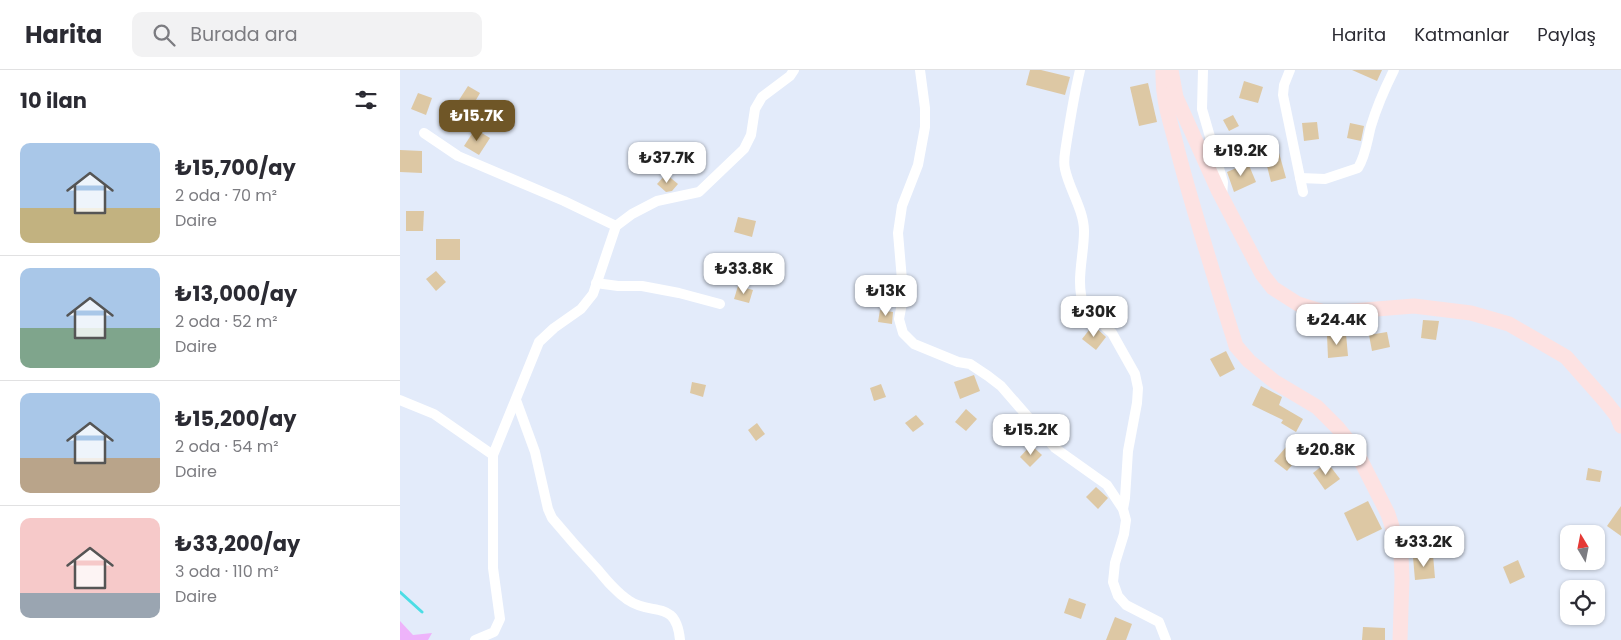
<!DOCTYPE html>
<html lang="tr">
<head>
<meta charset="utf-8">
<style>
	body { margin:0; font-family:Poppins,sans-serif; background:#f2f2f3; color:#2b2b33; height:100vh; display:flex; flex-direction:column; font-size:19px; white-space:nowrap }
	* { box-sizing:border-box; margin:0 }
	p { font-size:16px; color:#7c7c81 }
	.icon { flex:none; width:28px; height:28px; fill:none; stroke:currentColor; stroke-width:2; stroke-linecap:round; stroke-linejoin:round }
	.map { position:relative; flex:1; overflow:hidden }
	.drawer { display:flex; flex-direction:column; background:#fff; width:400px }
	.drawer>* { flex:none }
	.needle { width:32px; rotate:350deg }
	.controls { position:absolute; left:1160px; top:455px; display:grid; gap:10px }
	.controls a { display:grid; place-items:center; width:45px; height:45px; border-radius:10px; background:#fff; box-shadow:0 1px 4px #0004; font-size:25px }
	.price { position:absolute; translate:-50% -42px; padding:0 11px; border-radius:10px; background:#fff; color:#222; font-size:16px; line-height:32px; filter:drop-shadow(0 1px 2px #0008) }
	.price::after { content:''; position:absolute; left:50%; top:30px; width:15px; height:11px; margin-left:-8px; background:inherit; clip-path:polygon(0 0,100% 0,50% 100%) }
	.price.selected { background:#6f5627; color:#fff }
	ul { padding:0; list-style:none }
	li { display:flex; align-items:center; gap:15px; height:125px; padding:0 20px }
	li+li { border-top:1px solid #e1e1e2 }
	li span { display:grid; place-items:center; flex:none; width:140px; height:100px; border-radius:10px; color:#555 }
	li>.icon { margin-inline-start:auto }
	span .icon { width:60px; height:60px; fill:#fffc; stroke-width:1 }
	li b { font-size:21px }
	h2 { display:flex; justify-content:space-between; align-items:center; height:60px; padding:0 20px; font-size:21px }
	header { display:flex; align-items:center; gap:30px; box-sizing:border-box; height:70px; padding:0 25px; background:#fff; border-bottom:1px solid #e1e1e2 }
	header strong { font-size:24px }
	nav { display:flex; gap:28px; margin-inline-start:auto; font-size:18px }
	.search { width:350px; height:45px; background:#f2f2f3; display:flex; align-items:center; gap:12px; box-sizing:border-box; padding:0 18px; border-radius:10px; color:#7c7c81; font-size:19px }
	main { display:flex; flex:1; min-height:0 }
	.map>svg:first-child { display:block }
	.green { fill:#eeb3fa }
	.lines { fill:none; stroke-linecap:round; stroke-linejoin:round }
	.stream { stroke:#4cdde5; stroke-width:3 }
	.building { fill:#ddc8a4 }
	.street { stroke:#fff; stroke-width:10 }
	.secondary { stroke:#fde2e2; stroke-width:15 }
</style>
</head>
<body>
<header>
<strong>Harita</strong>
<div class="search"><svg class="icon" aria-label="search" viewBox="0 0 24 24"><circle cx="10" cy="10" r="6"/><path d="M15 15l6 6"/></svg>Burada ara</div>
<nav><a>Harita</a><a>Katmanlar</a><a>Paylaş</a></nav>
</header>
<main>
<section class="drawer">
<h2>10 ilan<svg class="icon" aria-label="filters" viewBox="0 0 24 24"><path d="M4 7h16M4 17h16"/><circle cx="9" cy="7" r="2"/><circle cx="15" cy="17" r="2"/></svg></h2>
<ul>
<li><span style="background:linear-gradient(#a9c7e8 65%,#c2b280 0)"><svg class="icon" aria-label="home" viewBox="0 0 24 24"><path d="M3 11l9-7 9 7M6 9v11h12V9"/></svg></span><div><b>₺15,700/ay</b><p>2 oda · 70 m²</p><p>Daire</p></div></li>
<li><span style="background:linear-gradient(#a9c7e8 60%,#7fa58c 0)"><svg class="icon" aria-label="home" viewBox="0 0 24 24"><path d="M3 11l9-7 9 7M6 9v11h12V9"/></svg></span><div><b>₺13,000/ay</b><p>2 oda · 52 m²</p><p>Daire</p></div></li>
<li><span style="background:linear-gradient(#a9c7e8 65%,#b9a48a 0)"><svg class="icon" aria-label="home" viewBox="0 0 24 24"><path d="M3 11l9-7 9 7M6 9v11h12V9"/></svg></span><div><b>₺15,200/ay</b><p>2 oda · 54 m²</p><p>Daire</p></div></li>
<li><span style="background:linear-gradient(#f6c9c9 75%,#9aa5b1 0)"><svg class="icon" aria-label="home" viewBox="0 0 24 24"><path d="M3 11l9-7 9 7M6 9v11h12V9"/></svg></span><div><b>₺33,200/ay</b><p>3 oda · 110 m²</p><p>Daire</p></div></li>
</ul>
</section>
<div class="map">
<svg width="1221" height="570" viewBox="0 0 1221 570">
	<rect width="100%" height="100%" fill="#e3ebfa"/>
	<polygon class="green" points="0,551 13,565 32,563 28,570 0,570"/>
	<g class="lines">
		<polyline class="stream" points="0,522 22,542"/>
	</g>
	<g class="building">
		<polygon points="630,0 641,0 670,7 665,25 626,15"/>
		<polygon points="952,0 982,0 977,11"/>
		<polygon points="844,11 863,17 858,33 839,28"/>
		<polygon points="748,13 757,52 739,56 730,17"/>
		<polygon points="68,16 80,23 72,37 59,30"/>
		<polygon points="18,23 32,28 26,45 11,39"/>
		<polygon points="833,45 839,56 829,61 823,50"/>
		<polygon points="917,52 919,69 904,71 902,53"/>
		<polygon points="950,53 964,56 961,71 947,68"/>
		<polygon points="75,59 90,68 79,85 64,76"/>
		<polygon points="876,72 886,108 871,112 862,76"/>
		<polygon points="0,80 22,81 22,103 0,102"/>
		<polygon points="848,93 856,112 834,122 827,102"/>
		<polygon points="266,104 278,114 272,121 266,122 257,114"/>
		<polygon points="6,141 24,141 23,161 6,161"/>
		<polygon points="338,147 356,151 352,167 334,162"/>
		<rect x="36" y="169" width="24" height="21"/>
		<polygon points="36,201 46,212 36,221 26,209"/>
		<polygon points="338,216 353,220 349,233 334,229"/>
		<polygon points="480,240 493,242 492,254 478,252"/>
		<polygon points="1023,250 1039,251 1036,270 1021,268"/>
		<polygon points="693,255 706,267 696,280 682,269"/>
		<polygon points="987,262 990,277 972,281 969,265"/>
		<polygon points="946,264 948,286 928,288 927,265"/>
		<polygon points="826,281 835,299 820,307 810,289"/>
		<polygon points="574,305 580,321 560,329 554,312"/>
		<polygon points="292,312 306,315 303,327 290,323"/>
		<polygon points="481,314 486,327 474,331 470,318"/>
		<polygon points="861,316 882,327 879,335 903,349 896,362 881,353 883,350 852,335"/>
		<polygon points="566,339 577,349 566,361 555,352"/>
		<polygon points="516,345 524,354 513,362 505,353"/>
		<polygon points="605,346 616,358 606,368 594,356"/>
		<polygon points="357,353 365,364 356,371 348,360"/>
		<polygon points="916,368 927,380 917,389 906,378"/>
		<polygon points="631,375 642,385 630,397 620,387"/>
		<polygon points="886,377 899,387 887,401 874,391"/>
		<polygon points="927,392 940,409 925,420 913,403"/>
		<polygon points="1188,398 1202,401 1200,412 1186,410"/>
		<polygon points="696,417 708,428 698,439 686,427"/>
		<polygon points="968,431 982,459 957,471 944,443"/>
		<polygon points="1221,436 1221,466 1207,456"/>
		<polygon points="1033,485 1035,508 1015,510 1013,487"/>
		<polygon points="1118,490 1125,507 1110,514 1103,497"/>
		<polygon points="669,528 686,534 681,549 664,543"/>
		<polygon points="715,547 732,554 726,570 706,570"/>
		<polygon points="963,557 985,558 985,570 962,570"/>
	</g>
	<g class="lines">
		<g class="street">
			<polyline points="520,0 525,38 525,57 518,95 502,136 498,163 502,210 502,233 499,249 503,263 514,274 558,292 570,294 588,306 601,316 655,378 707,415 723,439 726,450 724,464 715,493 713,512 718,526 726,535 759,552 766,570"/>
			<path d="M 680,0 C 674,25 670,50 666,76 C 665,83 663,91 665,99 C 669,119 684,140 684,161 C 684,188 675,210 684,237 L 712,263 L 735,304 L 738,318 L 737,333 L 728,381 L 725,428 L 723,439"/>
			<polyline points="803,0 802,39 823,112 822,127"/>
			<polyline points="890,0 884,15 883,25 903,122"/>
			<polyline points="24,63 58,86 164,131 216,156"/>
			<path d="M 900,108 L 925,109 L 958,98 C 966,85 967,71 971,56 C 977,36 985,18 994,0"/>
			<polyline points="196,213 218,216 242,216 279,223 320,234"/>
			<polyline points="0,330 34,344 93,385"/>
			<path d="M 116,330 L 135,382 L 148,439 L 152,448 C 167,466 182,483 198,500 C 207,511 216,522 228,530 C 252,547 276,528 280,570"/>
			<polyline points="75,570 94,562 100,549 93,498 93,385 139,272 154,258 181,239 193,224 216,156 232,144 257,131 299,122 344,79 351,65 355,39 362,27 390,6 394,0"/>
		</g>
		<g class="secondary">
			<path d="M 763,0 C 762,32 771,52 778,82 C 795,147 816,212 836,276 L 849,291 L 875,312 L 917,337 L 937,357 L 955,379 L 988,444 L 1001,484 L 1002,509 L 1000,570"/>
			<polyline points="771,0 776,27 818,120 862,204 873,218 898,234 927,243 1014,236 1071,243 1109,254 1166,287 1205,331 1217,346 1221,356"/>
		</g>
	</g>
</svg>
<div class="controls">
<a><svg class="needle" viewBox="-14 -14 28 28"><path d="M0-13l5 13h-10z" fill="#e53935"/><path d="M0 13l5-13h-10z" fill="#7c7c81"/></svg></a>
<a><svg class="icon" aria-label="locate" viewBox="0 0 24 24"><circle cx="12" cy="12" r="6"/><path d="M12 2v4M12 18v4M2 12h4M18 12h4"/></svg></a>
</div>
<b class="price selected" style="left:77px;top:72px">₺15.7K</b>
<b class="price" style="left:841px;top:107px">₺19.2K</b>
<b class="price" style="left:267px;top:114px">₺37.7K</b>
<b class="price" style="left:344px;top:225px">₺33.8K</b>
<b class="price" style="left:486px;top:247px">₺13K</b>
<b class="price" style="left:694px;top:268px">₺30K</b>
<b class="price" style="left:937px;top:276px">₺24.4K</b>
<b class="price" style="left:631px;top:386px">₺15.2K</b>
<b class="price" style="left:926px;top:406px">₺20.8K</b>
<b class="price" style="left:1024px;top:498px">₺33.2K</b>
</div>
</main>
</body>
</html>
